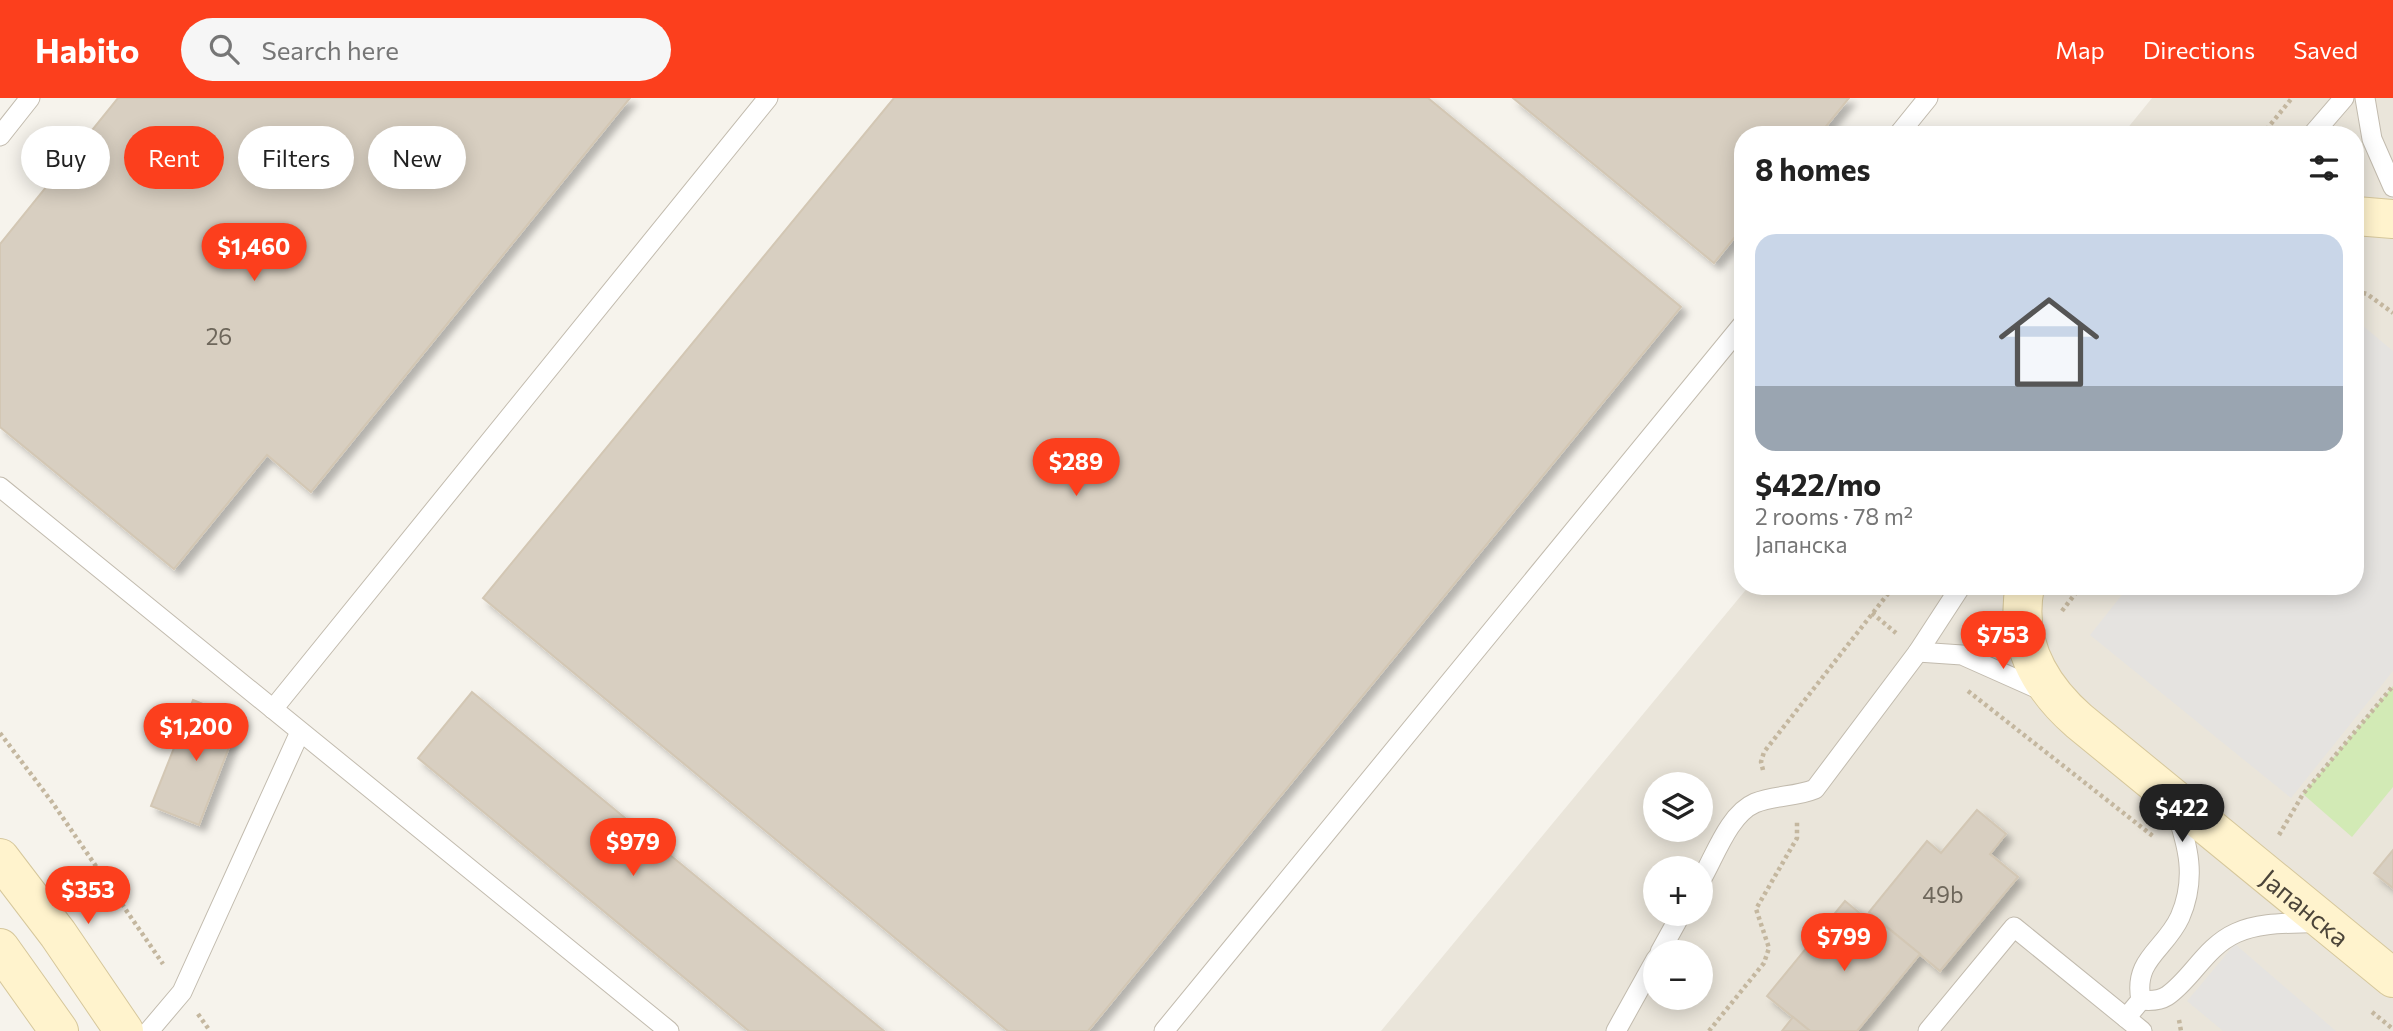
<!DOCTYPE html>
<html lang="en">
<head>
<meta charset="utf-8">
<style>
	body { margin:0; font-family:Commissioner,sans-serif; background:#f6f6f6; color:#222; height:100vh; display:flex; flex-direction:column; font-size:26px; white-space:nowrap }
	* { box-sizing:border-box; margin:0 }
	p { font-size:23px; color:#767676 }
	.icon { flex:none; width:38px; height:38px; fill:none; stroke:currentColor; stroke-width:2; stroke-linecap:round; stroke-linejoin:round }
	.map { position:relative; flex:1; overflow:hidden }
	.side { position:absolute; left:1734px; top:28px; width:630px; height:469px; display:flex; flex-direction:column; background:#fff; border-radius:28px; box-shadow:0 4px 18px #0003 }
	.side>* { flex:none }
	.hud { position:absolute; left:21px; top:28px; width:665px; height:63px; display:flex; gap:14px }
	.controls { position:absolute; left:1643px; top:674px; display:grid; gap:14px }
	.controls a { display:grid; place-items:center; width:70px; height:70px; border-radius:50%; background:#fff; box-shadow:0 4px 18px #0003; font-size:35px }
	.price { position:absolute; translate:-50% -60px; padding:0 16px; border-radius:24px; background:#fc3f1d; color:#fff; font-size:23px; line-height:46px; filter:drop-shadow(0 2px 4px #0008) }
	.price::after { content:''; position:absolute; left:50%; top:42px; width:21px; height:16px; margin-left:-10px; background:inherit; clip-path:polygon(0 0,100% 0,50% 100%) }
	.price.on { background:#222; color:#fff }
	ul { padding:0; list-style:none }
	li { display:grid; align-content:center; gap:14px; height:371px; padding:0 21px }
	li+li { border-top:2px solid #e0e0e0 }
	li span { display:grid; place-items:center; height:217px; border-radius:21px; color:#555 }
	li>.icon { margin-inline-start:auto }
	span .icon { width:126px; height:126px; fill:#fffc; stroke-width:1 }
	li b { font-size:30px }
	h2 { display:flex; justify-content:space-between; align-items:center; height:84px; padding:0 21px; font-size:30px }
	.chip { padding:0 24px; border-radius:32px; background:#fff; box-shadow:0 4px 18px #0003; font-size:24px; line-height:63px }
	.chip.on { background:#fc3f1d; color:#fff }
	header { display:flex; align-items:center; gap:42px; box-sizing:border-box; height:98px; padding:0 35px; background:#fc3f1d; color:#fff }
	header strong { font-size:33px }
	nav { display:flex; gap:38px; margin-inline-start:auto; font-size:24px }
	.search { width:490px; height:63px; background:#f6f6f6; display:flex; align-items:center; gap:18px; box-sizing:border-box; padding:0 24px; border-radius:38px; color:#767676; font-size:26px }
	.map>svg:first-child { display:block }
	.residential { fill:#eae5da; fill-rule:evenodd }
	.green { fill:#d2eab5 }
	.parking { fill:#e5e3e0 }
	.building { fill:#d8cfc1; stroke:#d3c7b4; stroke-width:2; filter:url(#shadow) }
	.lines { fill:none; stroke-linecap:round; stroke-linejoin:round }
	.lane-casing { stroke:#c2bbae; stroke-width:21 }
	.secondary-casing { stroke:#d6c79b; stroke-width:40 }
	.path { stroke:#c4b79f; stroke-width:4.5; stroke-dasharray:3.5 3.5; stroke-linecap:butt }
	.lane { stroke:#fff; stroke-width:19 }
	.secondary { stroke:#fff3cd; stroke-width:38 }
	.labels { text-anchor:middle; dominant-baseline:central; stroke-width:6; stroke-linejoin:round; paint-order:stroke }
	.number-label { font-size:23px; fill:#6e675b }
	.street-label { font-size:26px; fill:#4b4439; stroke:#fff }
</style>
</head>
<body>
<header>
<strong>Habito</strong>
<div class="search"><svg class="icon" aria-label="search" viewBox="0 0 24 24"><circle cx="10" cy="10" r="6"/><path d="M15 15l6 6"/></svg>Search here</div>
<nav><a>Map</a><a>Directions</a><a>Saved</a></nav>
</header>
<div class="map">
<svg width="2393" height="933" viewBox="0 0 2393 933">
	<defs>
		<filter id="shadow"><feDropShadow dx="6" dy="6" stdDeviation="3.5" flood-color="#0004"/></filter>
	</defs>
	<rect width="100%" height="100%" fill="#f6f3ec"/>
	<path class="residential" d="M 2152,0 L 2393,0 L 2393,933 L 1381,933 L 1749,488 L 2356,488 L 2356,37 L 2122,37 ZM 1656,686 L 1701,686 L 1701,732 L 1656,732 ZM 1656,770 L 1701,770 L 1701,816 L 1656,816 ZM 1656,854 L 1701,854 L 1701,900 L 1656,900 Z"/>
	<polygon class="green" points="2393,588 2393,689 2352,739 2303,696"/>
	<g class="parking">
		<polygon points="2356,222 2393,253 2393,573 2291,700 2090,537 2129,488 2356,488"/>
		<polygon points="2235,846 2336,933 2223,933 2187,903"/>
	</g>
	<g class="building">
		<polygon points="118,0 630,0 311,394 267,357 174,471 0,329 0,146"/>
		<polygon points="894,0 1428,0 1681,209 1088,933 1008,933 483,500"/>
		<polygon points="1513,0 1849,0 1819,37 1743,37 1743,129 1714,165"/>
		<polygon points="472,594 884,933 749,933 418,660"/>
		<polygon points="193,602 240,621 199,727 151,708"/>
		<polygon points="1977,712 2006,736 1990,756 2018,779 1940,873 1869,814 1927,743 1941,755"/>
		<polygon points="2393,752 2393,790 2374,775"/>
		<polygon points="1845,803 1874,827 1878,822 1920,856 1857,933 1810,933 1767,898"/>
		<polygon points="1793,919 1810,933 1782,933"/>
	</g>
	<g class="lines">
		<g class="lane-casing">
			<g id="lane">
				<polyline points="2365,0 2372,41 2393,89"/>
				<polyline points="1898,37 1928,0"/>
				<polyline points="2312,37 2344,0"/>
				<polyline points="0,38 30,0"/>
				<polyline points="0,389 669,933"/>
				<polyline points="1918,554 1962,557 2045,594"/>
				<polyline points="273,611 768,0"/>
				<path d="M 1701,782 C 1715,758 1729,716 1755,705 C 1774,697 1796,699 1815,691 L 1918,554 L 1961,488"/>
				<polyline points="1660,854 1681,816"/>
				<path d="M 2141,902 C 2150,903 2159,903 2167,898 C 2192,881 2205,849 2236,835 C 2262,823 2295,826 2323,824"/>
				<path d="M 2126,920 L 2141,902 C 2133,861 2165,852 2180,819 C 2197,780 2188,747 2175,710"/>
				<polyline points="149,933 182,894 300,634"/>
				<polyline points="1164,933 1743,226"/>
				<polyline points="1616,933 1656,861"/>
				<polyline points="1928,933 2014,829 2142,933"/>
			</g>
		</g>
		<g class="secondary-casing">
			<g id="secondary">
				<polyline points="2356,118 2393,121"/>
				<path id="s1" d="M 2025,488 C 2014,543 2039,588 2079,623 L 2393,880"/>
				<polyline points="0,760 58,836 124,933"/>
				<polyline points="0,850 59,933"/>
			</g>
		</g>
		<g class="path">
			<polyline points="2262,37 2292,0"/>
			<polyline points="2356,193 2367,196 2393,215"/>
			<polyline points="2062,513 2081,488"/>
			<polyline points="1872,515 1896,535"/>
			<polyline points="1968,593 2154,739"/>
			<polyline points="0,635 52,704 163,866"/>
			<polyline points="1763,672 1761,664 1764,654 1894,488"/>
			<polyline points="2279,737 2303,696 2393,588"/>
			<polyline points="2372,914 2393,931"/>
			<polyline points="198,916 210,933"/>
			<polyline points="2179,922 2181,933"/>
			<polyline points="1709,933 1764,865 1769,850 1756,811 1797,740 1797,723"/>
		</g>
		<use href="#lane" class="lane"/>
		<use href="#secondary" class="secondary"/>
	</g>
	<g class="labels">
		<g class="number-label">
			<text x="219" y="238">26</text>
			<text x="1943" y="796">49b</text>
		</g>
		<g class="street-label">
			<text stroke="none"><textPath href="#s1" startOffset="446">Јапанска</textPath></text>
		</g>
	</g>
</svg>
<div class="controls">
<a><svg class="icon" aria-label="layers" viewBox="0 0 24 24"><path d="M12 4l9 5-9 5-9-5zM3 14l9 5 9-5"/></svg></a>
<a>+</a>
<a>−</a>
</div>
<b class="price" style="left:254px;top:185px">$1,460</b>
<b class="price" style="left:1076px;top:400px">$289</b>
<b class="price" style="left:2003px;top:573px">$753</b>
<b class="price" style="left:196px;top:665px">$1,200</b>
<b class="price on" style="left:2182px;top:746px">$422</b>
<b class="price" style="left:633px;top:780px">$979</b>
<b class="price" style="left:88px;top:828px">$353</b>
<b class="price" style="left:1844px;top:875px">$799</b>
<div class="hud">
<a class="chip">Buy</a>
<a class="chip on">Rent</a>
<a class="chip">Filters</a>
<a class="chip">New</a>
</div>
<section class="side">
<h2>8 homes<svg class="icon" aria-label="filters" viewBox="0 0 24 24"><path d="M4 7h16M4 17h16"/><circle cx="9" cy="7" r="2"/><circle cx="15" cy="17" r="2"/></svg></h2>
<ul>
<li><span style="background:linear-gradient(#c9d6e8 70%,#9aa5b1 0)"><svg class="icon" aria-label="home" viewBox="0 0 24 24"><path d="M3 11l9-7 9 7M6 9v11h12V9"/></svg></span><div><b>$422/mo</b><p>2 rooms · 78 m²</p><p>Јапанска</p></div></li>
</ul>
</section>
</div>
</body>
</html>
